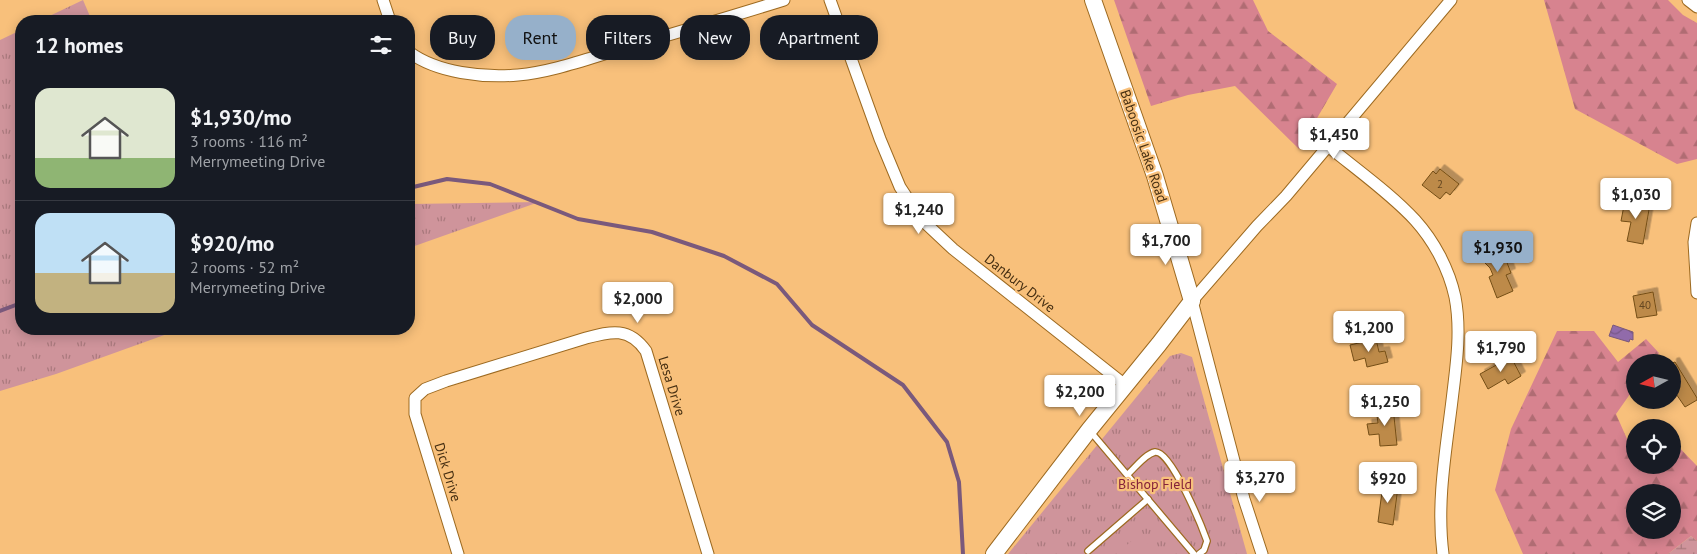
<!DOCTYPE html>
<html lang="en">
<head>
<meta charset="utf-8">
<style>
	body { margin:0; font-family:"PT Sans",sans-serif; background:#20242c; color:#f1f3f6; height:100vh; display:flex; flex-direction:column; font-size:19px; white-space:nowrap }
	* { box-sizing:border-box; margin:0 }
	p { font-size:16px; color:#9ea1a6 }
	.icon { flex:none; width:28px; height:28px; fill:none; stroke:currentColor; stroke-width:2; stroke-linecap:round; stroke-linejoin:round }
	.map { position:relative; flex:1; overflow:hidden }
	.side { position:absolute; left:15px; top:15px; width:400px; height:320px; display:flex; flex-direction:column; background:#171b24; border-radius:20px; box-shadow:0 2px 12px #0003 }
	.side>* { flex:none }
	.hud { position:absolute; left:430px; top:15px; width:475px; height:45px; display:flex; gap:10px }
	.needle { width:32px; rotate:262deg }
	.controls { position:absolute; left:1626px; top:354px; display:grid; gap:10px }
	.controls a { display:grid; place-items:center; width:55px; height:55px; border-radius:50%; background:#171b24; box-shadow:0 2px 12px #0003; font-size:25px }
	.price { position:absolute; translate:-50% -42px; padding:0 11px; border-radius:5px; background:#fff; color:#222; font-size:16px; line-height:32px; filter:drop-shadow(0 1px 2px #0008) }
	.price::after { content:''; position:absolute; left:50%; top:30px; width:15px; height:11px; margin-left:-8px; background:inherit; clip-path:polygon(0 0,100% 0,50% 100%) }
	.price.on { background:#96b0ca; color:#111 }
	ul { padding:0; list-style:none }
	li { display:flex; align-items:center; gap:15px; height:125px; padding:0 20px }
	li+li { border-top:1px solid #363941 }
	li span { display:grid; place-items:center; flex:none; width:140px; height:100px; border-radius:15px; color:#555 }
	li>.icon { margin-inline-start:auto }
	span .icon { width:60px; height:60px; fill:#fffc; stroke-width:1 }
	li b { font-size:21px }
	h2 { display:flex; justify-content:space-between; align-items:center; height:60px; padding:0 20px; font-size:21px }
	.chip { padding:0 18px; border-radius:20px; background:#171b24; box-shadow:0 2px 12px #0003; font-size:18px; line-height:45px }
	.chip.on { background:#96b0ca; color:#111 }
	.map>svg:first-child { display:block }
	.grass { fill:url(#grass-tufts) }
	.forest { fill:url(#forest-firs); fill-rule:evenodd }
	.wetland { fill:url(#wetland-marsh) }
	.pitch { fill:#cf949b }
	.water { fill:url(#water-waves); stroke:#7a597c }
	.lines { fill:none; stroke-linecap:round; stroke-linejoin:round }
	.stream { stroke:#7a597c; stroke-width:4 }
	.building { fill:#bd8a48; stroke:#744e17; filter:url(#shadow) }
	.lane-casing { stroke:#9d6a21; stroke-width:8 }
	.street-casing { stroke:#9d6a21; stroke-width:13 }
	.secondary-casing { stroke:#9d6a21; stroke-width:18 }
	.lane { stroke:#fff; stroke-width:5.5 }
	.street { stroke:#fff; stroke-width:11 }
	.secondary { stroke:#fff; stroke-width:16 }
	.labels { text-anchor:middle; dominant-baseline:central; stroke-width:4.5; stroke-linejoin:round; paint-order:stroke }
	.number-label { font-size:11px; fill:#644620 }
	.street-label { font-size:14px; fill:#462f12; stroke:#f8c07b }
	.park-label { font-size:14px; fill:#85223a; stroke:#f8c07b }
</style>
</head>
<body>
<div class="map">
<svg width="1697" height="554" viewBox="0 0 1697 554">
	<defs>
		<pattern id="grass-tufts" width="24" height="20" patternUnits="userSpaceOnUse" patternTransform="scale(1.25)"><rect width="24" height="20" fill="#cf949b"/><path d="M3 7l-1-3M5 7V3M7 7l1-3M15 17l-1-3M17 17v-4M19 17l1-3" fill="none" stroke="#aa797d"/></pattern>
		<pattern id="forest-firs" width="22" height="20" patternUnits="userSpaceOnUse" patternTransform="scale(1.25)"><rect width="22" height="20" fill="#d7838f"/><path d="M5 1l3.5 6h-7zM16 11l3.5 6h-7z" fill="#b06c73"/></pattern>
		<pattern id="wetland-marsh" width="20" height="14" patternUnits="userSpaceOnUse" patternTransform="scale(1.25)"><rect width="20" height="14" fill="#cf949b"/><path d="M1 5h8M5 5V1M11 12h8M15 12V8" fill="none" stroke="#aa797d"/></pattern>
		<pattern id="water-waves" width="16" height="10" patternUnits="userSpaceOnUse" patternTransform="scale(1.25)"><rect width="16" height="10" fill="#916baa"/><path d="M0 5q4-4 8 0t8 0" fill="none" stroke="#785889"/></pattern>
		<filter id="shadow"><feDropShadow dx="4.5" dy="-4.5" stdDeviation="0" flood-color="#0004"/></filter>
	</defs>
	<rect width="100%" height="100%" fill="#f8c07b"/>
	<g class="grass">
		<polygon points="83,0 92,21 39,21"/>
		<polygon points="21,30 21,329 181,329 56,374 0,391 0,40"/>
		<polygon points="539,202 409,248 409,204"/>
		<polygon points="1181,353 1192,357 1247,554 1008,554 1170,356"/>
	</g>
	<g class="forest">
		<polygon points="1114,0 1253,0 1268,31 1337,84 1299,149 1235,86 1188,95 1151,106"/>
		<polygon points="1544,0 1668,0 1683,15 1697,23 1697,159 1677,164 1575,109"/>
		<path d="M 1557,331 L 1594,331 L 1618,362 L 1646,339 L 1659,353 L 1652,362 L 1635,362 L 1635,387 L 1616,414 L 1631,448 L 1635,447 L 1635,465 L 1672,465 L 1673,441 L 1697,466 L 1697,541 L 1691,536 L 1668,554 L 1523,554 L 1495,490 L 1511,429 ZM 1635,492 L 1672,492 L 1672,530 L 1635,530 Z"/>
	</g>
	<polygon class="wetland" points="1691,536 1697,541 1697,554 1668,554"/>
	<polygon class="pitch" points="1139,534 1157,554 1117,554"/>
	<polygon class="water" points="1613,325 1633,332 1633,340 1630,339 1629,342 1609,336"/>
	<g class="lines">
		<g class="stream">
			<polyline points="409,188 447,179 490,184 578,219 652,232 724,256 777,284 812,325 903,385 947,442 959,482 963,554"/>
			<polyline points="0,311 21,303"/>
		</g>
	</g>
	<g class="building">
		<polygon points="1440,169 1459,184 1450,195 1446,192 1440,199 1422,185 1433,171 1436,174"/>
		<polygon points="1625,200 1650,204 1643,244 1627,241 1631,222 1621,221"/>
		<polygon points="1490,248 1499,258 1501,262 1506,260 1511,273 1506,275 1513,291 1497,298 1489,277 1493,275 1490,268 1480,258"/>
		<polygon points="1653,292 1657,315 1637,318 1633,296"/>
		<polygon points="1376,339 1379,352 1385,351 1388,362 1367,367 1365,358 1354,361 1350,345"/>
		<polygon points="1511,357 1521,376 1508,384 1505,379 1488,389 1480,374"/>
		<polygon points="1675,362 1697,398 1697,400 1685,407 1672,388 1672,363"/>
		<polygon points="1393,407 1397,445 1380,446 1379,434 1369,435 1367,424 1378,423 1376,409"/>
		<polygon points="1383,484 1398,487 1393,525 1378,522"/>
	</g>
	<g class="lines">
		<g class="lane-casing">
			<g id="lane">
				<polyline points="1090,431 1194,554"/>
				<path d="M 1128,474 C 1135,468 1145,454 1155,452 C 1171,450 1202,527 1207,541 L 1204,550 L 1199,554"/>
				<polyline points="1088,551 1148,499"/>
			</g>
		</g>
		<g class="street-casing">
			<g id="street">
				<polyline points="383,0 390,21"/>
				<polyline points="830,0 880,139 900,187 921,219 953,249 1125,385"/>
				<polyline points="1688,0 1697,7"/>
				<path d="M 409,52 C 437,73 484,78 518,75 C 552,72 587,59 621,49 C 675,33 730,17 784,0"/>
				<path d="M 1328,146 C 1357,170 1390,193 1415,220 C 1434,241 1449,269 1455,297 C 1461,328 1457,360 1453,392 C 1447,445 1436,500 1443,554"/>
				<polyline points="1697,223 1694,242 1697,293"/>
				<path d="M 458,554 L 415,414 L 415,398 L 425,389 L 446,381 L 586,338 C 612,331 629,327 646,351 L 708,554"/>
				<polyline points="1262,554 1244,499 1192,301 1257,226 1286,196 1451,0"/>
			</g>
		</g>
		<g class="secondary-casing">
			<polyline id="secondary" points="994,554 1089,430 1159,344 1192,301 1155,176 1093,0"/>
		</g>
		<use href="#lane" class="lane"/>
		<use href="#street" class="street"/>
		<use href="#secondary" class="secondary"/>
	</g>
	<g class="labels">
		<g class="number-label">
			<text x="1440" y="184">2</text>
			<text x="1645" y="305">40</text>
		</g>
		<g class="street-label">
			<text transform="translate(1144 146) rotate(71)">Baboosic Lake Road</text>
			<text transform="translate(1020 283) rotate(38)">Danbury Drive</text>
			<text transform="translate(672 386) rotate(73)">Lesa Drive</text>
			<text transform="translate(448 472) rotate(73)">Dick Drive</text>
		</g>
		<g class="park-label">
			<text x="1155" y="484">Bishop Field</text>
		</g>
	</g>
</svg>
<div class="controls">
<a><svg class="needle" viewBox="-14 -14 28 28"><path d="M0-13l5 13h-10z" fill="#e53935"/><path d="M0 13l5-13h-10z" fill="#9ea1a6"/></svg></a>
<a><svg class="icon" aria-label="locate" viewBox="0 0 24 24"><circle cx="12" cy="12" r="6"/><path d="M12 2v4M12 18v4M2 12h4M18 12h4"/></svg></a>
<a><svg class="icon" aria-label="layers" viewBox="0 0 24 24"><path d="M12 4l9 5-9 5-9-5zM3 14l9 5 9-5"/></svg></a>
</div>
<b class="price" style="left:1334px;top:160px">$1,450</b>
<b class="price" style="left:1636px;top:220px">$1,030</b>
<b class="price" style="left:919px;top:235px">$1,240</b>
<b class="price" style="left:1166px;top:266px">$1,700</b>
<b class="price on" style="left:1498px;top:273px">$1,930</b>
<b class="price" style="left:638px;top:324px">$2,000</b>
<b class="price" style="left:1369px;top:353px">$1,200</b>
<b class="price" style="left:1501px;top:373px">$1,790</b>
<b class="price" style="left:1080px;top:417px">$2,200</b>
<b class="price" style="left:1385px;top:427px">$1,250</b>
<b class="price" style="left:1260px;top:503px">$3,270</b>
<b class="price" style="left:1388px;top:504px">$920</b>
<div class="hud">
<a class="chip">Buy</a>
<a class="chip on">Rent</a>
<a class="chip">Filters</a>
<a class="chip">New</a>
<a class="chip">Apartment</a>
</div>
<section class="side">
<h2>12 homes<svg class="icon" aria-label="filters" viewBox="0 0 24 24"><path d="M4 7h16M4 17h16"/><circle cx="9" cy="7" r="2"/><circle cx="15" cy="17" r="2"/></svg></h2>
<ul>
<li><span style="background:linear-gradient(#dfe7d0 70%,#8fb573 0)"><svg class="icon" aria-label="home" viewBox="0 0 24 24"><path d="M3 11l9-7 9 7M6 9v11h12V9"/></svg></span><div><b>$1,930/mo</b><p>3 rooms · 116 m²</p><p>Merrymeeting Drive</p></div></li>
<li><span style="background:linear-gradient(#bfe0f5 60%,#c2b280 0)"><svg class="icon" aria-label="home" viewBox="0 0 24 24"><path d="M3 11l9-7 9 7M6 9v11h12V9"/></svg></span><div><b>$920/mo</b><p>2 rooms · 52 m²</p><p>Merrymeeting Drive</p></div></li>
</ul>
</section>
</div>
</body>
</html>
